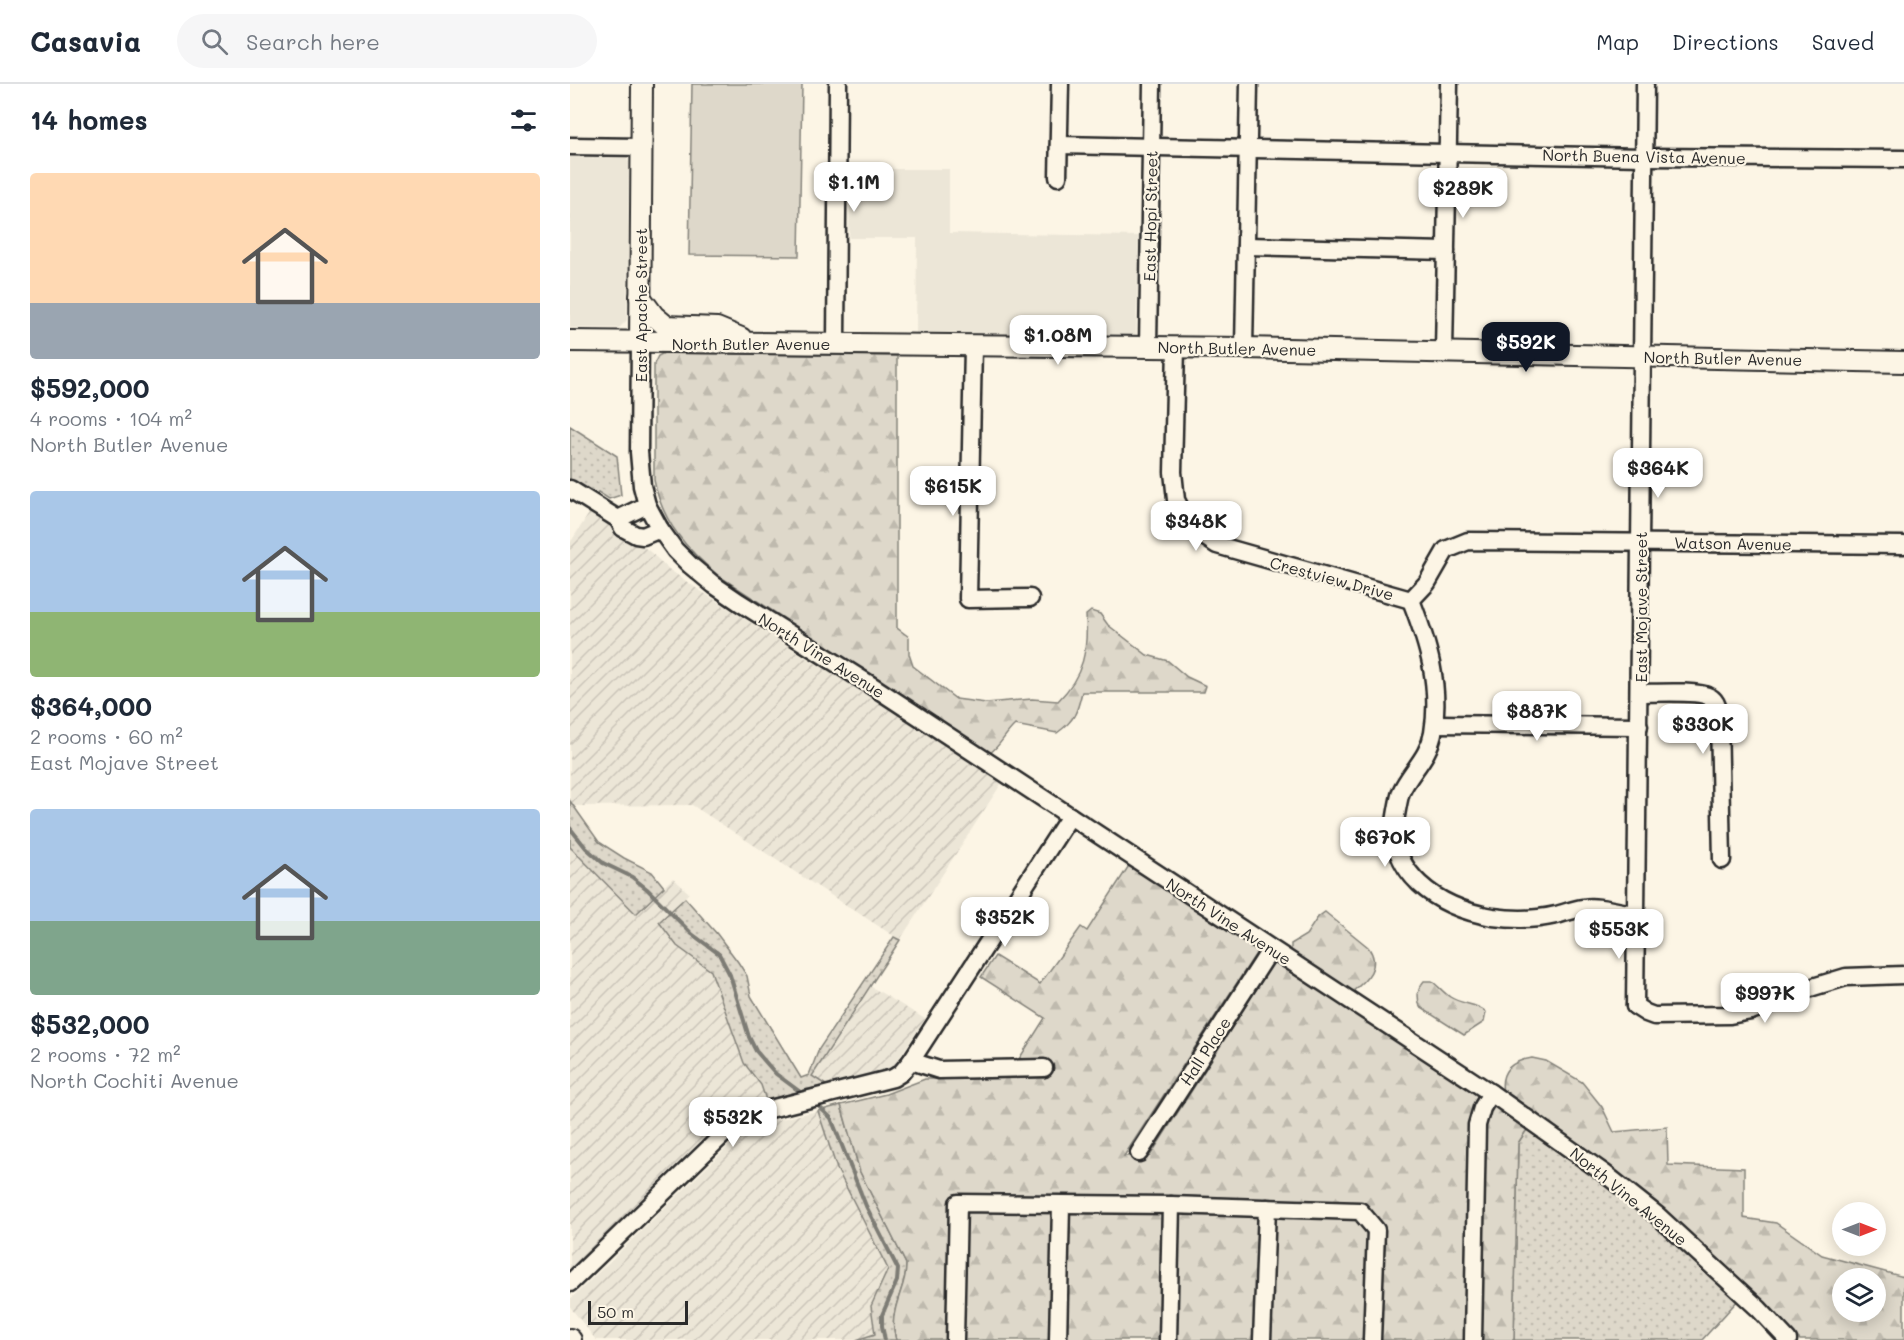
<!DOCTYPE html>
<html lang="en">
<head>
<meta charset="utf-8">
<style>
	body { margin:0; font-family:Mali,sans-serif; background:#f6f6f7; color:#1f2937; height:100vh; display:flex; flex-direction:column; font-size:22px; white-space:nowrap }
	* { box-sizing:border-box; margin:0 }
	p { font-size:20px; color:#747a83 }
	.icon { flex:none; width:33px; height:33px; fill:none; stroke:currentColor; stroke-width:2; stroke-linecap:round; stroke-linejoin:round }
	.map { position:relative; flex:1; overflow:hidden }
	.side { display:flex; flex-direction:column; background:#fff; width:570px }
	.side>* { flex:none }
	.needle { width:39px; rotate:90deg }
	.controls { position:absolute; left:1262px; top:1118px; display:grid; gap:12px }
	.controls a { display:grid; place-items:center; width:54px; height:54px; border-radius:50%; background:#fff; box-shadow:0 3px 15px #0003; font-size:30px }
	.scale { position:absolute; left:18px; bottom:15px; width:100px; box-sizing:border-box; padding-left:6px; border:3px solid #2b2b2b; border-top:0; font-size:16px; line-height:21px; white-space:nowrap; color:#2b2b2b; -webkit-text-stroke:4px #fcf5e5; paint-order:stroke }
	.price { position:absolute; translate:-50% -51px; padding:0 14px; border-radius:12px; background:#fff; color:#222; font-size:20px; line-height:39px; filter:drop-shadow(0 2px 3px #0008) }
	.price::after { content:''; position:absolute; left:50%; top:36px; width:18px; height:14px; margin-left:-9px; background:inherit; clip-path:polygon(0 0,100% 0,50% 100%) }
	.price.on { background:#111827; color:#fff }
	ul { padding:0; list-style:none }
	li { display:grid; align-content:center; gap:12px; height:318px; padding:0 30px }
	li span { display:grid; place-items:center; height:186px; border-radius:6px; color:#555 }
	li>.icon { margin-inline-start:auto }
	span .icon { width:108px; height:108px; fill:#fffc; stroke-width:1 }
	li b { font-size:26px }
	h2 { display:flex; justify-content:space-between; align-items:center; height:72px; padding:0 30px; font-size:26px }
	header { display:flex; align-items:center; gap:36px; box-sizing:border-box; height:84px; padding:0 30px; background:#fff; border-bottom:2px solid #e0e1e3 }
	header strong { font-size:28px }
	nav { display:flex; gap:33px; margin-inline-start:auto; font-size:21px }
	.search { width:420px; height:54px; background:#f6f6f7; display:flex; align-items:center; gap:15px; box-sizing:border-box; padding:0 21px; border-radius:33px; color:#747a83; font-size:22px }
	main { display:flex; flex:1; min-height:0 }
	.map>svg:first-child { display:block }
	.built { fill:#ece6d7 }
	.industrial { fill:url(#industrial-furrows) }
	.grass { fill:url(#grass-dots); stroke:#84827a; stroke-width:1.5 }
	.forest { fill:url(#forest-firs); stroke:#84827a; stroke-width:1.5; fill-rule:evenodd }
	.green { fill:#ded8ca; stroke:#84827a; stroke-width:1.5 }
	.lines { fill:none; stroke-linecap:round; stroke-linejoin:round }
	.stream { stroke:#7d7b74; stroke-width:4 }
	.minor-casing { stroke:#2b2b2b; stroke-width:21 }
	.major-casing { stroke:#2b2b2b; stroke-width:24 }
	.minor { stroke:#fcf5e5; stroke-width:16 }
	.major { stroke:#fcf5e5; stroke-width:20 }
	.labels { text-anchor:middle; dominant-baseline:central; stroke-width:4.5; stroke-linejoin:round; paint-order:stroke }
	.street-label { font-size:16px; fill:#2b2b2b; stroke:#fcf5e5 }
</style>
</head>
<body>
<header>
<strong>Casavia</strong>
<div class="search"><svg class="icon" aria-label="search" viewBox="0 0 24 24"><circle cx="10" cy="10" r="6"/><path d="M15 15l6 6"/></svg>Search here</div>
<nav><a>Map</a><a>Directions</a><a>Saved</a></nav>
</header>
<main>
<section class="side">
<h2>14 homes<svg class="icon" aria-label="filters" viewBox="0 0 24 24"><path d="M4 7h16M4 17h16"/><circle cx="9" cy="7" r="2"/><circle cx="15" cy="17" r="2"/></svg></h2>
<ul>
<li><span style="background:linear-gradient(#ffd9b3 70%,#9aa5b1 0)"><svg class="icon" aria-label="home" viewBox="0 0 24 24"><path d="M3 11l9-7 9 7M6 9v11h12V9"/></svg></span><div><b>$592,000</b><p>4 rooms · 104 m²</p><p>North Butler Avenue</p></div></li>
<li><span style="background:linear-gradient(#a9c7e8 65%,#8fb573 0)"><svg class="icon" aria-label="home" viewBox="0 0 24 24"><path d="M3 11l9-7 9 7M6 9v11h12V9"/></svg></span><div><b>$364,000</b><p>2 rooms · 60 m²</p><p>East Mojave Street</p></div></li>
<li><span style="background:linear-gradient(#a9c7e8 60%,#7fa58c 0)"><svg class="icon" aria-label="home" viewBox="0 0 24 24"><path d="M3 11l9-7 9 7M6 9v11h12V9"/></svg></span><div><b>$532,000</b><p>2 rooms · 72 m²</p><p>North Cochiti Avenue</p></div></li>
</ul>
</section>
<div class="map">
<svg width="1334" height="1256" viewBox="0 0 1334 1256">
	<defs>
		<pattern id="industrial-furrows" width="10" height="10" patternUnits="userSpaceOnUse" patternTransform="scale(1.5)"><rect width="10" height="10" fill="#ece6d7"/><path d="M-1 1l2-2M0 10L10 0M9 11l2-2" fill="none" stroke="#cbc5b9"/></pattern>
		<pattern id="grass-dots" width="8" height="8" patternUnits="userSpaceOnUse" patternTransform="scale(1.5)"><rect width="8" height="8" fill="#ded8ca"/><path d="M2 2h.1M6 6h.1" fill="none" stroke="#bfbaae" stroke-width="1.8" stroke-linecap="round"/></pattern>
		<pattern id="forest-firs" width="22" height="20" patternUnits="userSpaceOnUse" patternTransform="scale(1.5)"><rect width="22" height="20" fill="#ded8ca"/><path d="M5 1l3.5 6h-7zM16 11l3.5 6h-7z" fill="#bfbaae"/></pattern>
	</defs>
	<rect width="100%" height="100%" fill="#fcf5e5"/>
	<filter id="ink" filterUnits="userSpaceOnUse"><feTurbulence type="fractalNoise" baseFrequency=".0167" numOctaves="2"/><feDisplacementMap in="SourceGraphic" scale="12" xChannelSelector="R" yChannelSelector="G"/><feConvolveMatrix kernelMatrix="1 2 1 2 8 2 1 2 1" color-interpolation-filters="sRGB"/></filter>
	<g filter="url(#ink)">
		<g class="built">
			<polygon points="0,73 56,74 59,78 57,236 49,244 0,244"/>
			<polygon points="280,85 379,85 379,149 569,152 566,253 346,251 347,154 279,154"/>
		</g>
		<g class="industrial">
			<polygon points="20,428 78,466 100,486 126,504 239,576 313,617 433,697 330,856 122,721 3,722 0,717 0,459"/>
			<polygon points="0,763 65,830 103,794 119,809 89,838 141,887 174,979 191,1001 196,1016 166,1030 144,1047 0,1186"/>
			<polygon points="300,902 355,935 323,983 256,1001 242,993"/>
			<polygon points="248,1027 267,1085 318,1185 301,1222 305,1250 286,1256 26,1256 1,1224 1,1215 171,1050 196,1038"/>
		</g>
		<g class="grass">
			<polygon points="0,342 47,372 51,411 39,415 28,408 24,411 0,395"/>
			<polygon points="0,717 29,758 54,774 82,788 94,803 66,830 0,763"/>
			<polygon points="115,814 147,850 168,878 177,892 181,912 231,994 239,991 249,965 324,853 330,856 242,992 256,1001 196,1016 191,1001 174,979 141,887 107,862 89,838"/>
			<path d="M 271,1021 L 290,1088 L 336,1180 C 337,1196 328,1211 325,1227 C 322,1237 324,1246 326,1256 L 286,1256 L 305,1250 L 301,1222 L 318,1185 L 267,1085 L 248,1027 Z"/>
			<polygon points="958,1044 1073,1129 1169,1215 1132,1256 944,1256 948,1059"/>
		</g>
		<g class="forest">
			<path d="M 94,269 L 327,272 L 327,544 L 339,553 L 339,570 L 343,582 L 386,615 L 416,619 L 462,615 L 488,617 C 514,591 518,566 516,531 L 521,527 L 530,530 L 538,541 L 577,571 L 598,577 L 617,593 L 636,602 L 634,608 L 512,608 C 507,629 505,636 487,649 L 445,641 C 435,650 430,662 420,669 L 149,492 C 117,466 92,438 84,396 L 84,280 L 88,272 Z"/>
			<path d="M 560,780 L 686,864 L 687,868 L 554,1072 L 580,1072 L 703,879 L 709,878 L 958,1044 L 948,1059 L 944,1256 L 326,1256 C 324,1246 322,1237 325,1227 C 328,1211 337,1196 336,1180 L 290,1088 L 271,1021 L 316,1010 L 355,995 L 475,994 L 475,975 L 449,975 L 475,934 L 411,893 L 425,872 L 470,900 L 511,843 L 517,847 Z"/>
			<path d="M 755,828 L 798,863 C 812,882 797,896 782,908 L 721,868 L 721,860 L 736,851 L 748,833 Z"/>
			<path d="M 854,897 L 862,897 C 868,902 874,909 880,913 C 892,921 907,919 916,928 L 914,938 L 894,951 L 850,923 C 847,913 847,905 854,897 Z"/>
			<path d="M 962,974 L 976,977 L 1012,998 L 1032,1023 L 1044,1048 L 1097,1043 L 1098,1081 L 1174,1084 L 1174,1134 L 1206,1139 L 1252,1171 L 1334,1193 L 1334,1256 L 1230,1256 L 1185,1210 L 933,1009 C 929,987 941,977 962,974 ZM 1272,1194 L 1305,1194 L 1305,1227 L 1272,1227 Z"/>
		</g>
		<polygon class="green" points="122,0 232,0 229,172 119,171"/>
		<g class="lines">
			<g class="stream">
				<polyline points="0,744 16,764 33,779 62,793 77,805 122,850 149,870 160,891 179,953 186,967 206,990 233,1010"/>
				<polyline points="244,1018 261,1034 296,1122 328,1185 327,1197 312,1231 312,1242 315,1256"/>
			</g>
			<g class="minor-casing">
				<g id="minor">
					<polyline points="489,61 1074,73 1334,75"/>
					<polyline points="0,62 71,63"/>
					<polyline points="488,93 490,0"/>
					<polyline points="676,162 876,167"/>
					<polyline points="70,259 69,368 72,402 77,421 90,445 105,466 120,481 144,501 169,518 304,603 921,1009 1034,1089 1087,1131 1189,1225 1218,1256"/>
					<polyline points="266,259 268,0"/>
					<polyline points="403,262 398,515 460,514"/>
					<polyline points="578,263 582,0"/>
					<polyline points="606,263 603,388 606,416 620,443 647,461 841,516"/>
					<polyline points="674,264 679,0"/>
					<polyline points="874,268 879,0"/>
					<polyline points="0,405 48,435 53,444 66,451 73,452 90,445"/>
					<polyline points="48,435 77,421"/>
					<path d="M 841,516 C 858,560 871,601 863,649 C 859,673 840,688 831,708 C 829,714 828,721 827,726 C 813,789 869,824 923,833 C 945,836 965,836 986,831 C 995,829 1004,825 1013,824 C 1030,821 1049,829 1067,830"/>
					<polyline points="841,516 857,499 876,466 898,457 1334,461"/>
					<path d="M 1069,609 C 1085,609 1128,606 1140,613 C 1147,617 1148,625 1149,633 L 1152,776"/>
					<polyline points="865,640 1069,642"/>
					<polyline points="1065,922 1075,0"/>
					<polyline points="1065,922 1076,929 1084,932 1160,931 1181,927 1243,903 1276,893 1334,891"/>
					<polyline points="341,977 369,986 474,984"/>
					<polyline points="569,1069 701,865"/>
					<polyline points="0,1199 161,1043 192,1027 323,994 331,989 341,977 500,732"/>
					<polyline points="385,1256 388,1119 601,1121 790,1127 806,1146 802,1256"/>
					<polyline points="488,1256 491,1121"/>
					<polyline points="598,1256 601,1121"/>
					<polyline points="692,1256 697,1124"/>
					<polyline points="903,1256 907,1041 912,1024 921,1009"/>
				</g>
			</g>
			<g class="major-casing">
				<g id="major">
					<polyline points="70,213 84,232 96,242 147,244 171,254"/>
					<polyline points="0,257 674,264 1334,278"/>
					<polyline points="70,259 72,0"/>
					<polyline points="0,1255 1,1256"/>
				</g>
			</g>
			<use href="#minor" class="minor"/>
			<use href="#major" class="major"/>
		</g>
	</g>
	<g class="labels">
		<g class="street-label">
			<text transform="translate(1074 72) rotate(1)">North Buena Vista Avenue</text>
			<text transform="translate(580 132) rotate(-89)">East Hopi Street</text>
			<text transform="translate(70 221) rotate(-90)">East Apache Street</text>
			<text x="181" y="259">North Butler Avenue</text>
			<text transform="translate(667 264) rotate(1)">North Butler Avenue</text>
			<text transform="translate(1153 274) rotate(1)">North Butler Avenue</text>
			<text transform="translate(1163 459) rotate(1)">Watson Avenue</text>
			<text transform="translate(762 494) rotate(15)">Crestview Drive</text>
			<text transform="translate(1070 523) rotate(-90)">East Mojave Street</text>
			<text transform="translate(252 571) rotate(32)">North Vine Avenue</text>
			<text transform="translate(659 837) rotate(33)">North Vine Avenue</text>
			<text transform="translate(635 967) rotate(-57)">Hall Place</text>
			<text transform="translate(1059 1112) rotate(39)">North Vine Avenue</text>
		</g>
	</g>
</svg>
<div class="controls">
<a><svg class="needle" viewBox="-14 -14 28 28"><path d="M0-13l5 13h-10z" fill="#e53935"/><path d="M0 13l5-13h-10z" fill="#747a83"/></svg></a>
<a><svg class="icon" aria-label="layers" viewBox="0 0 24 24"><path d="M12 4l9 5-9 5-9-5zM3 14l9 5 9-5"/></svg></a>
</div>
<div class="scale">50 m</div>
<b class="price" style="left:284px;top:129px">$1.1M</b>
<b class="price" style="left:893px;top:135px">$289K</b>
<b class="price" style="left:488px;top:282px">$1.08M</b>
<b class="price on" style="left:956px;top:289px">$592K</b>
<b class="price" style="left:1088px;top:415px">$364K</b>
<b class="price" style="left:383px;top:433px">$615K</b>
<b class="price" style="left:626px;top:468px">$348K</b>
<b class="price" style="left:967px;top:658px">$887K</b>
<b class="price" style="left:1133px;top:671px">$330K</b>
<b class="price" style="left:815px;top:784px">$670K</b>
<b class="price" style="left:435px;top:864px">$352K</b>
<b class="price" style="left:1049px;top:876px">$553K</b>
<b class="price" style="left:1195px;top:940px">$997K</b>
<b class="price" style="left:163px;top:1064px">$532K</b>
</div>
</main>
</body>
</html>
